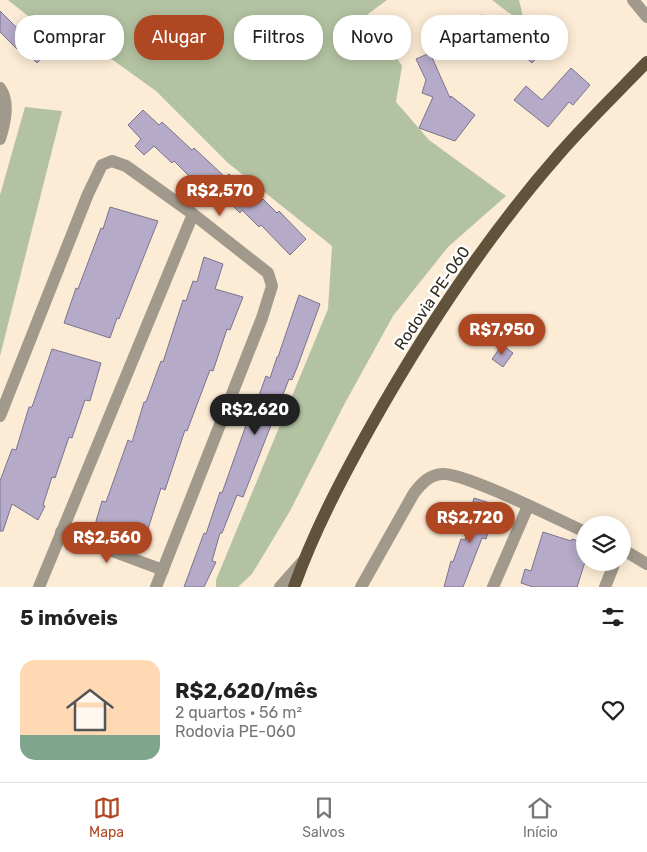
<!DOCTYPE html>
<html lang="pt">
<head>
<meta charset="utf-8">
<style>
	body { margin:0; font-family:Rubik,sans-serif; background:#f6f6f6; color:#222; height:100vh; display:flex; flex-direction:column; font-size:19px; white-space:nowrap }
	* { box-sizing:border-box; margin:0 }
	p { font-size:16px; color:#767676 }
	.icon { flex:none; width:28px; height:28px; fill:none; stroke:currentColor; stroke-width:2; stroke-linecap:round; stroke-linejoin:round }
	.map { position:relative; height:587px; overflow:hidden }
	.drawer { display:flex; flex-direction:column; background:#fff; flex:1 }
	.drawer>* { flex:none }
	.hud { position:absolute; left:15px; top:15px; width:618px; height:45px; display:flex; gap:10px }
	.tools { position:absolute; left:576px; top:516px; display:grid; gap:10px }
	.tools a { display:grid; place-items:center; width:55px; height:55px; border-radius:50%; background:#fff; box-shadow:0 2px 12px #0003; font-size:25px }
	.price { position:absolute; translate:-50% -42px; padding:0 11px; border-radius:18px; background:#af4822; color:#fff; font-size:16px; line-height:32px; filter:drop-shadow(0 1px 2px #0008) }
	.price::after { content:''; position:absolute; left:50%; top:30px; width:15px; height:11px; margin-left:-8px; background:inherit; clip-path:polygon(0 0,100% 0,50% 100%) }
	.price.active { background:#222; color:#fff }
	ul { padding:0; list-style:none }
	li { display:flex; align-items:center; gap:15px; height:125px; padding:0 20px }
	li+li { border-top:1px solid #e0e0e0 }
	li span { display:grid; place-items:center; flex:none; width:140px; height:100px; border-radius:15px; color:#555 }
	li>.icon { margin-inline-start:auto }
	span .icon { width:60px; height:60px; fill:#fffc; stroke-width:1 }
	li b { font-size:21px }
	h2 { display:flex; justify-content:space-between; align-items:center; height:60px; padding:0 20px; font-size:21px }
	.tag { padding:0 18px; border-radius:20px; background:#fff; box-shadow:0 2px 12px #0003; font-size:18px; line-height:45px }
	.tag.active { background:#af4822; color:#fff }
	.tab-bar { display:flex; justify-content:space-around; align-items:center; height:70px; border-top:1px solid #e0e0e0; background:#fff; font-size:14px; color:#767676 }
	.tab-bar a { display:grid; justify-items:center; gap:2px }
	.tab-bar .active { color:#af4822 }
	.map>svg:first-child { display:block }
	.green { fill:#b3c3a2 }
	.building { fill:#b5abc8; stroke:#7b738e }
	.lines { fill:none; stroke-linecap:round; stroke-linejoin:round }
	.street { stroke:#a1998b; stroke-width:12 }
	.primary { stroke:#61533b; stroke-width:12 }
	.labels { text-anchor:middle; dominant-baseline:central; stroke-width:5; stroke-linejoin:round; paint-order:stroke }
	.street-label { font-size:16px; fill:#342d22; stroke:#fff }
</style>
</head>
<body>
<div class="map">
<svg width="647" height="587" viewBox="0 0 647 587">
	<rect width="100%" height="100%" fill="#fcecd6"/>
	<g class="green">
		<polygon points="8,0 387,0 368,14 402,66 396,102 429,140 506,196 448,247 393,316 345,403 290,511 252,574 238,587 216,587 216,580 328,309 332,246 228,163 156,91 110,58 28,16"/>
		<polygon points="492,0 519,0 525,25"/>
		<polygon points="25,107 62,111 0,356 0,195"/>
	</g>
	<g class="building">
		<polygon points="0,11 17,28 20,25 48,51 37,63 20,46 17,49 0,32"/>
		<polygon points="481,15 495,19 489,46 449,39 450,22 465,23 466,16 481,18"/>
		<polygon points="537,37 547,46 532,63 522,54"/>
		<polygon points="430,53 450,98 451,96 475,115 455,141 419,128 433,97 422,93 426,80 416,59"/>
		<polygon points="571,68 590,85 573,105 569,102 548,127 514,100 526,86 542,100"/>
		<polygon points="143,110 159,125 162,122 192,150 194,148 225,177 229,174 260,202 263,199 277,213 279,211 306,239 290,255 261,225 259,227 242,210 240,213 227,200 225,202 210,187 207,191 192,175 190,177 174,161 172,163 154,146 144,155 135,146 141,139 128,125"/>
		<polygon points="110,207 158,221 119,319 117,318 110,338 64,323 76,288 78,289 101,228 103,229"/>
		<polygon points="204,257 223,264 215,289 243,297 230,330 227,329 213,371 210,370 187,431 185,430 165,490 161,488 148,529 145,528 138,549 92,535 102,501 106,502 128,440 132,442 144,402 146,402 161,361 163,362 183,300 186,301 193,281 197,282"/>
		<polygon points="299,295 320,304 298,365 292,380 289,379 243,497 237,495 222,533 220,533 212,561 216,562 204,587 184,587 204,533 206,534 220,492 222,493 250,414 252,415 266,376 270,378 277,357 278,357"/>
		<polygon points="502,345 513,353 503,367 492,359"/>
		<polygon points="52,349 101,363 94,387 90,401 85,400 72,438 69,437 55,478 52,477 43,505 45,506 38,520 12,504 3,531 0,531 0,481 12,449 16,450 29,407 32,407"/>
		<polygon points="474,498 493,504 487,524 490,525 486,539 482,538 463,587 444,587 451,561 453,562 461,539 465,540 473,513 470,512"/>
		<polygon points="543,532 571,541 572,539 585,543 585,562 577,587 533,587 521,583 525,569 531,571"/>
	</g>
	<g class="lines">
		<g class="street">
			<polyline points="633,0 647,17"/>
			<path d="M 0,88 C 10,102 5,123 0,139"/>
			<polyline points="0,416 88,194 102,165 112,161 126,166 193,214 268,273 272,286 262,318 156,587"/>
			<polyline points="61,532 163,570"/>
			<polyline points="622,549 647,564"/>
			<polyline points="39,587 193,214"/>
			<polyline points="280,587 304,560"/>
			<path d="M 361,587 L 414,493 C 422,483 429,475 442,474 C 464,472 559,520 585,532"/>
			<polyline points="493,587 528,506"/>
			<polyline points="605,587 615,562"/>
		</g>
		<path class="primary" d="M 294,587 C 314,531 342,478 371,426 C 425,330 487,236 560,153 C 588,121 618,92 647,62"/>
	</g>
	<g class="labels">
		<g class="street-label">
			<text transform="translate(432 298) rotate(-56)">Rodovia PE-060</text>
		</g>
	</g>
</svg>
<div class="tools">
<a><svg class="icon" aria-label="layers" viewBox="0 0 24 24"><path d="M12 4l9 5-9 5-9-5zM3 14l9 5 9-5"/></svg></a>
</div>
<b class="price" style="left:220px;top:217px">R$2,570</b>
<b class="price" style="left:502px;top:356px">R$7,950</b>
<b class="price active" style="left:255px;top:436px">R$2,620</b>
<b class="price" style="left:470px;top:544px">R$2,720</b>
<b class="price" style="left:107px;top:564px">R$2,560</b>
<div class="hud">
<a class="tag">Comprar</a>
<a class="tag active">Alugar</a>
<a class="tag">Filtros</a>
<a class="tag">Novo</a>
<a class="tag">Apartamento</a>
</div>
</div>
<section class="drawer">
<h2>5 imóveis<svg class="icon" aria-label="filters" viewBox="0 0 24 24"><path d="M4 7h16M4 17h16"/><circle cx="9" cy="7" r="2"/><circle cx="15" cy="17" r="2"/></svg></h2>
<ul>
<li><span style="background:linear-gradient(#ffd9b3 75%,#7fa58c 0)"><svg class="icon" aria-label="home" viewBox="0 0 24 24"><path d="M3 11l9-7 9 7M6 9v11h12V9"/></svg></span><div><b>R$2,620/mês</b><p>2 quartos · 56 m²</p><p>Rodovia PE-060</p></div><svg class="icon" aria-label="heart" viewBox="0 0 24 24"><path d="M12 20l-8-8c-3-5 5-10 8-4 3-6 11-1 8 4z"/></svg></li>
</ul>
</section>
<nav class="tab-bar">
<a class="active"><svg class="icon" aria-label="map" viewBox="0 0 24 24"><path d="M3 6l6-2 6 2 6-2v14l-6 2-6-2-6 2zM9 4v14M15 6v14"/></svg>Mapa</a>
<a><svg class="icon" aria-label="saved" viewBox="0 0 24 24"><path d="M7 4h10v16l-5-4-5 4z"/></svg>Salvos</a>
<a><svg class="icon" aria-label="home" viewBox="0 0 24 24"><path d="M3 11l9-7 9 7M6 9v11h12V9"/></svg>Início</a>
</nav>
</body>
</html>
